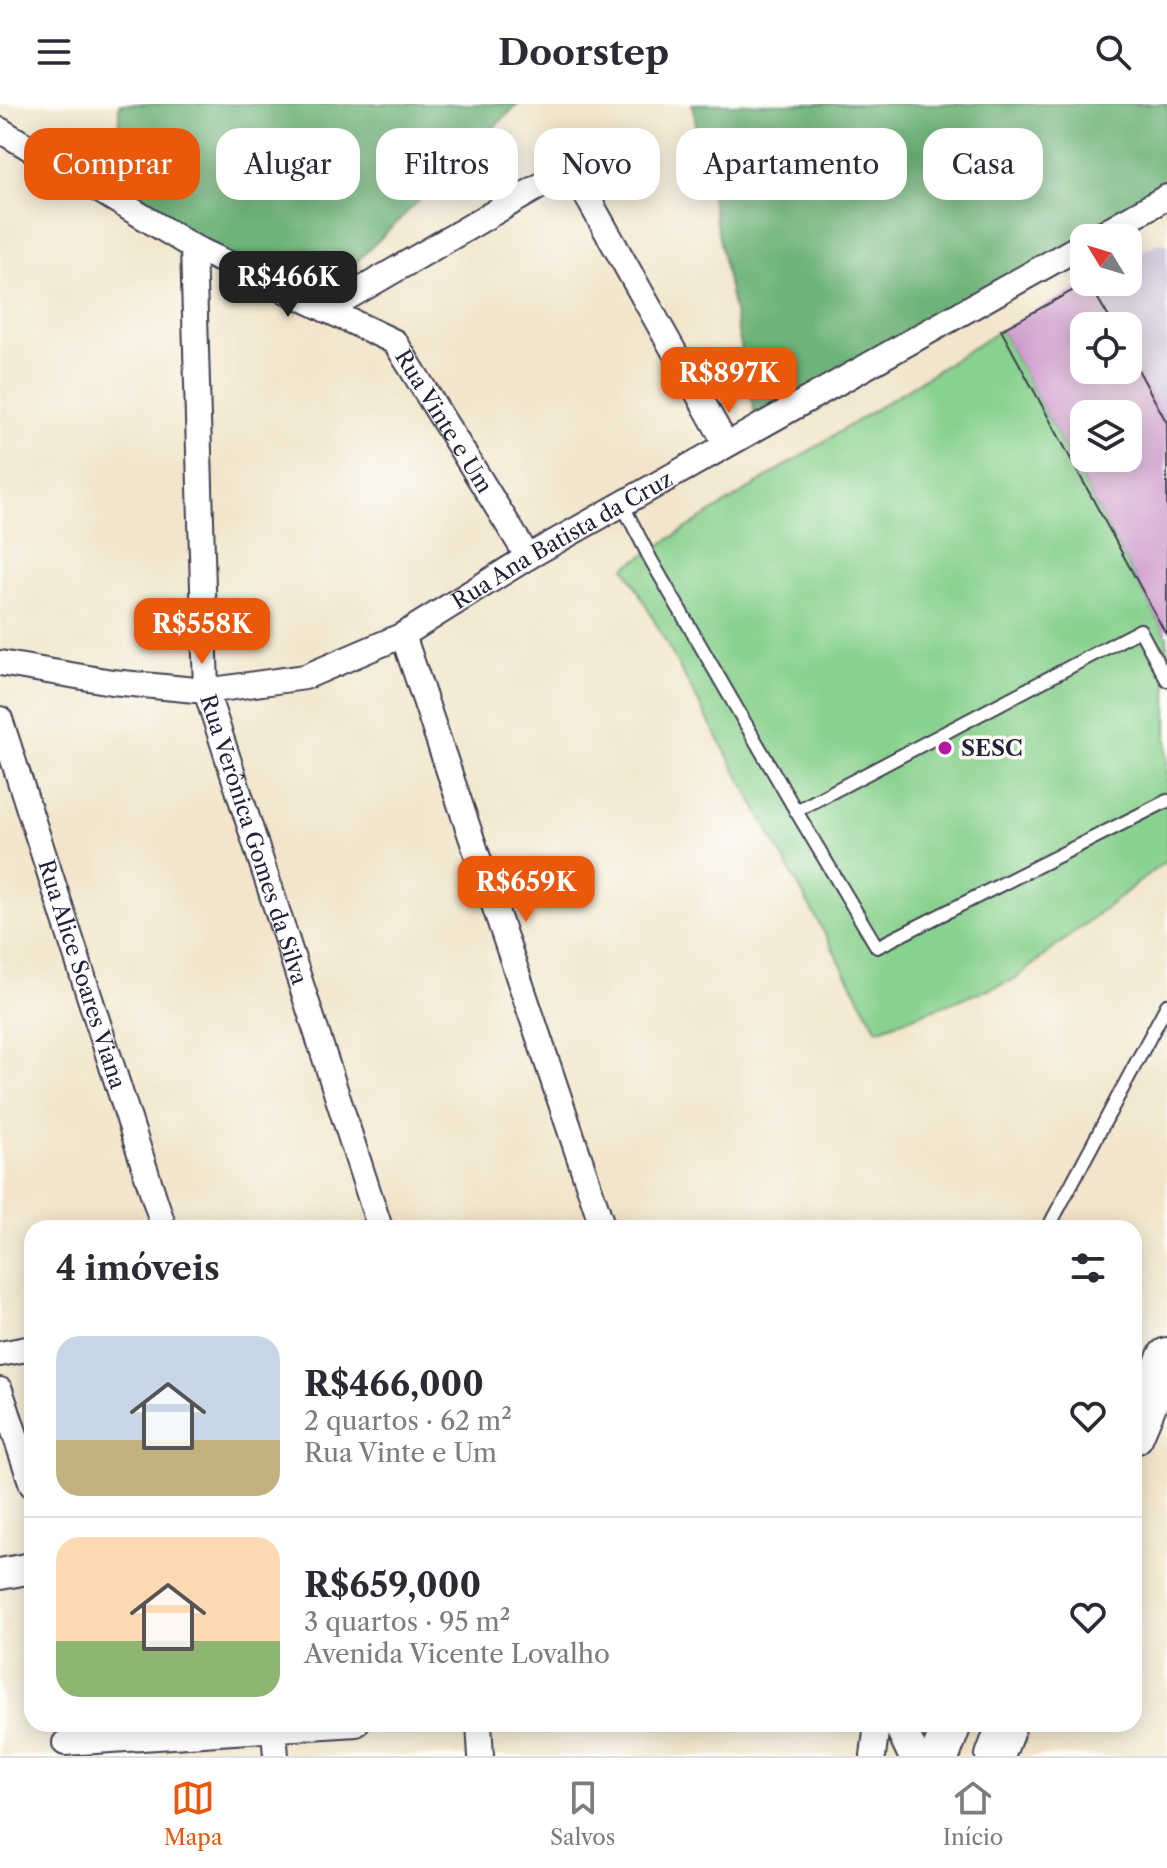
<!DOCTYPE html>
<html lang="pt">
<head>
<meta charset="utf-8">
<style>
	body { margin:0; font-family:"Libre Caslon Text",serif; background:#f2f2f3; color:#2b2b33; height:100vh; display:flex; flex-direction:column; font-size:30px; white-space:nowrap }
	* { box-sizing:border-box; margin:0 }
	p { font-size:26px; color:#7c7c81 }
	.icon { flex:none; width:44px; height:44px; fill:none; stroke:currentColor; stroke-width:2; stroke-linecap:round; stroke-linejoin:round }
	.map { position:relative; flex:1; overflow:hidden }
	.sheet { position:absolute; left:24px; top:1116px; width:1118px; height:512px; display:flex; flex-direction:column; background:#fff; border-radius:24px; box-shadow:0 4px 20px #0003 }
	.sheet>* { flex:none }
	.top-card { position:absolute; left:24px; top:24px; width:1120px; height:72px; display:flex; gap:16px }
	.needle { width:52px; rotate:308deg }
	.controls { position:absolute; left:1070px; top:120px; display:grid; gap:16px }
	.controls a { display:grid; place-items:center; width:72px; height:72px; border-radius:16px; background:#fff; box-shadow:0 4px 20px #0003; font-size:40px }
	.price { position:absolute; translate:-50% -68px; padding:0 18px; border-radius:16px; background:#ea580c; color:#fff; font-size:26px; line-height:52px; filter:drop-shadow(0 2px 4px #0008) }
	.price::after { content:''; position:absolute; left:50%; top:48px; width:24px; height:18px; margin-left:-12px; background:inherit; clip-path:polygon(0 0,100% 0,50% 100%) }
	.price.current { background:#222; color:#fff }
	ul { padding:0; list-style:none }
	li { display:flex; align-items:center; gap:24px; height:200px; padding:0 32px }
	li+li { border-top:2px solid #e1e1e2 }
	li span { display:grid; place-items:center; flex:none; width:224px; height:160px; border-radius:24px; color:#555 }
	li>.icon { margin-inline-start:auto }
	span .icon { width:96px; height:96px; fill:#fffc; stroke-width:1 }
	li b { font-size:34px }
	h2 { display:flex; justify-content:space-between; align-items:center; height:96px; padding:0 32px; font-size:34px }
	.pill { padding:0 28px; border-radius:24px; background:#fff; box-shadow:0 4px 20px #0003; font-size:28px; line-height:72px }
	.pill.current { background:#ea580c; color:#fff }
	header { display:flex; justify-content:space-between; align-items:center; height:104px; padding:0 32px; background:#fff; font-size:36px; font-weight:700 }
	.tab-bar { display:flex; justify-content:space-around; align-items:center; height:112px; border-top:2px solid #e1e1e2; background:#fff; font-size:22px; color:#7c7c81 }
	.tab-bar a { display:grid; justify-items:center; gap:4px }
	.tab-bar .current { color:#ea580c }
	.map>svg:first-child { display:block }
	.industrial { fill:#c8bfd8; fill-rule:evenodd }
	.green { fill:#88d18e; stroke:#557a64; stroke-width:2 }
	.forest { fill:#6eb379; stroke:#486a5a; stroke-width:2 }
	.building { fill:#cf9ccd; fill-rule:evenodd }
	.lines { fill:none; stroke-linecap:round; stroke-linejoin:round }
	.service-casing { stroke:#413f51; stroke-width:16 }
	.minor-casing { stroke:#413f51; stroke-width:28 }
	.tertiary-casing { stroke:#413f51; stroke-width:34 }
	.primary-casing { stroke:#413f51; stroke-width:42 }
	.service { stroke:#fff; stroke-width:12 }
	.minor { stroke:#fff; stroke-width:24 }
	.tertiary { stroke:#fff; stroke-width:30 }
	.primary { stroke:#fff; stroke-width:38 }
	.poi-dot { fill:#b5179e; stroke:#fdfcf7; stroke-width:3 }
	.labels { text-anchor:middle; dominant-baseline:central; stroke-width:7; stroke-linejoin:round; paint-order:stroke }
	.street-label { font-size:22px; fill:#22223b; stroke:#fdfcf7 }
	.poi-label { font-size:22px; font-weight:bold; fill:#22223b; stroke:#fdfcf7; text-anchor:start }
</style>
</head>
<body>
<header><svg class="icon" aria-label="menu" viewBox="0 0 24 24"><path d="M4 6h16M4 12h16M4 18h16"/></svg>Doorstep<svg class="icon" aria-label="search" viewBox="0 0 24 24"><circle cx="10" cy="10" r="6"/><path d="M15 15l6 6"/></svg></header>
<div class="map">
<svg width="1167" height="1652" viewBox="0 0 1167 1652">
	<rect width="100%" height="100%" fill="#fdfcf7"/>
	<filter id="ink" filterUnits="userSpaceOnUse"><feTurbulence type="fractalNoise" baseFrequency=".0125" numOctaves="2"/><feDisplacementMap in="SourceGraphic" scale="16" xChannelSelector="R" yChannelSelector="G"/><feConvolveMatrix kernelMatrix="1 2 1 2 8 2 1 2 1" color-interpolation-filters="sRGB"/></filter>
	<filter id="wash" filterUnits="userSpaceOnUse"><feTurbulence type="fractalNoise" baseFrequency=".006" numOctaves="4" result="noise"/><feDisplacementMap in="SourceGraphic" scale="32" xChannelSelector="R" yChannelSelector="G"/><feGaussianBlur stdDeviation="1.8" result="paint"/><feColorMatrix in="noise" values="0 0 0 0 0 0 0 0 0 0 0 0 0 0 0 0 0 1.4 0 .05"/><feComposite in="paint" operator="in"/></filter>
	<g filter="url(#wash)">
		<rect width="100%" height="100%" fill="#f2e5cb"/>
		<path class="industrial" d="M 1159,138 L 1167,141 L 1167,532 L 1001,226 L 1088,178 L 1128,178 L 1128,155 ZM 1084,222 L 1128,222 L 1128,266 L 1084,266 ZM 1084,310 L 1128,310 L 1128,354 L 1084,354 Z"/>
		<polygon class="green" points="1001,226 1167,532 1167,756 1013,876 877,926 625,463"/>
		<g class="forest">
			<polygon points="119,0 518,0 313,200 118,96"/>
			<polygon points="692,0 1167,0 1167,93 757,322"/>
		</g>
		<g id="blocks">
			<path class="building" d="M 1088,178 L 1114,222 L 1084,222 L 1084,266 L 1128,266 L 1128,247 L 1167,319 L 1167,532 L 1001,226 ZM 1084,310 L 1128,310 L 1128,354 L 1084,354 Z"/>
		</g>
	</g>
	<g filter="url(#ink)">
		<use href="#blocks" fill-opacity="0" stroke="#413f51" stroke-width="2"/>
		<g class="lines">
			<g class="service-casing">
				<g id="service">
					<polyline points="622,400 651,456 796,707"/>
					<polyline points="1167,576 1140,526 796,707 877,843 1167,697"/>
					<polyline points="1048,1124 1167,901"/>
				</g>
			</g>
			<g class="minor-casing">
				<g id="minor">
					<path id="s1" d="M 0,26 L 193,143 L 395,238 L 528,453"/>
					<polyline points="1094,134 1167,93"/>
					<path id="s2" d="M 193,143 L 206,587 L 380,1124"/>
					<polyline points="326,206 571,64 726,340"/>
					<polyline points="403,531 603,1124"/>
					<path id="s3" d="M 0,559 L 112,578 L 206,587 L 305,573 L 403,531 L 528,453 L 1084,140"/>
					<path id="s4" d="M 0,615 L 164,1124"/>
					<polyline points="0,1250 32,1244"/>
					<polyline points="0,1286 32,1381"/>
					<polyline points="479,1620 481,1652"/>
					<polyline points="274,1627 276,1652"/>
					<polyline points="65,1639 356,1620"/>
					<polyline points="873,1652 877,1620"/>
				</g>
			</g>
			<g class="tertiary-casing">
				<g id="tertiary">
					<polyline points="0,1470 32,1464"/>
					<polyline points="899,1620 914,1652"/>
				</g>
			</g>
			<g class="primary-casing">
				<g id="primary">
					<polyline points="1134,1331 1167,1253"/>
					<polyline points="940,1652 952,1620"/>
					<polyline points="995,1652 1007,1620"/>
				</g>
			</g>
			<use href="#service" class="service"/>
			<use href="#minor" class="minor"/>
			<use href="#tertiary" class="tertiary"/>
			<use href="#primary" class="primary"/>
		</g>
	</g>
	<circle class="poi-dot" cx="945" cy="644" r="8"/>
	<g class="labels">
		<g class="street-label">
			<text stroke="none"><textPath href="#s1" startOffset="542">Rua Vinte e Um</textPath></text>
			<text stroke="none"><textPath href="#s3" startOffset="600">Rua Ana Batista da Cruz</textPath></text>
			<text stroke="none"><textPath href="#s2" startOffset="600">Rua Verônica Gomes da Silva</textPath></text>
			<text stroke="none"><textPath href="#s4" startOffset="268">Rua Alice Soares Viana</textPath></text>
		</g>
		<g class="poi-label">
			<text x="961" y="644">SESC</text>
		</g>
	</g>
</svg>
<div class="controls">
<a><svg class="needle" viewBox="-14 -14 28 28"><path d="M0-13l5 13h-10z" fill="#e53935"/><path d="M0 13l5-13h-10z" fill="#7c7c81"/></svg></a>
<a><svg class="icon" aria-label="locate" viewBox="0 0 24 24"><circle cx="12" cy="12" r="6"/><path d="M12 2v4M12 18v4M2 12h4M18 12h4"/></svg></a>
<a><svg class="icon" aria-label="layers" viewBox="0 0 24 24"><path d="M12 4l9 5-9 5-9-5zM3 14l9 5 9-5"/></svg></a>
</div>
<b class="price current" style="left:288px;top:215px">R$466K</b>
<b class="price" style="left:729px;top:311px">R$897K</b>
<b class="price" style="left:202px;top:562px">R$558K</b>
<b class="price" style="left:526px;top:820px">R$659K</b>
<div class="top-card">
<a class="pill current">Comprar</a>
<a class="pill">Alugar</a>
<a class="pill">Filtros</a>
<a class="pill">Novo</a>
<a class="pill">Apartamento</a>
<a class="pill">Casa</a>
</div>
<section class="sheet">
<h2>4 imóveis<svg class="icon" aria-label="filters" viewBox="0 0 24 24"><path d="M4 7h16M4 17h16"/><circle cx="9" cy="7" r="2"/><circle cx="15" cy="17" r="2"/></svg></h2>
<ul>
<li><span style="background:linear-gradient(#c9d6e8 65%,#c2b280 0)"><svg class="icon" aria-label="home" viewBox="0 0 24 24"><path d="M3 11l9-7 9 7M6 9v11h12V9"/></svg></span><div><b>R$466,000</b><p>2 quartos · 62 m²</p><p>Rua Vinte e Um</p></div><svg class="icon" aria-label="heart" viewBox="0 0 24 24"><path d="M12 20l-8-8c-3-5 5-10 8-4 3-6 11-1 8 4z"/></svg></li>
<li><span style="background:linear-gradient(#ffd9b3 65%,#8fb573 0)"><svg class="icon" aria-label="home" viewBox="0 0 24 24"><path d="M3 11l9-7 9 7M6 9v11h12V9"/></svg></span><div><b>R$659,000</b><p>3 quartos · 95 m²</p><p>Avenida Vicente Lovalho</p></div><svg class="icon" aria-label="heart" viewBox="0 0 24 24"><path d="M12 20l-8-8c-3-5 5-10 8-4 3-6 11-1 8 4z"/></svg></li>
</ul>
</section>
</div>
<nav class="tab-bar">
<a class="current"><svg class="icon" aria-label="map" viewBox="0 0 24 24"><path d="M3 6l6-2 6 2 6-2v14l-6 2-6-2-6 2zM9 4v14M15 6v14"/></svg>Mapa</a>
<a><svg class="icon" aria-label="saved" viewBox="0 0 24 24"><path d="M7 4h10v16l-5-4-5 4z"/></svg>Salvos</a>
<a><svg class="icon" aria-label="home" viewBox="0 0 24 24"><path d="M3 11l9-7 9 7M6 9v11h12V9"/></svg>Início</a>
</nav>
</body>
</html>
